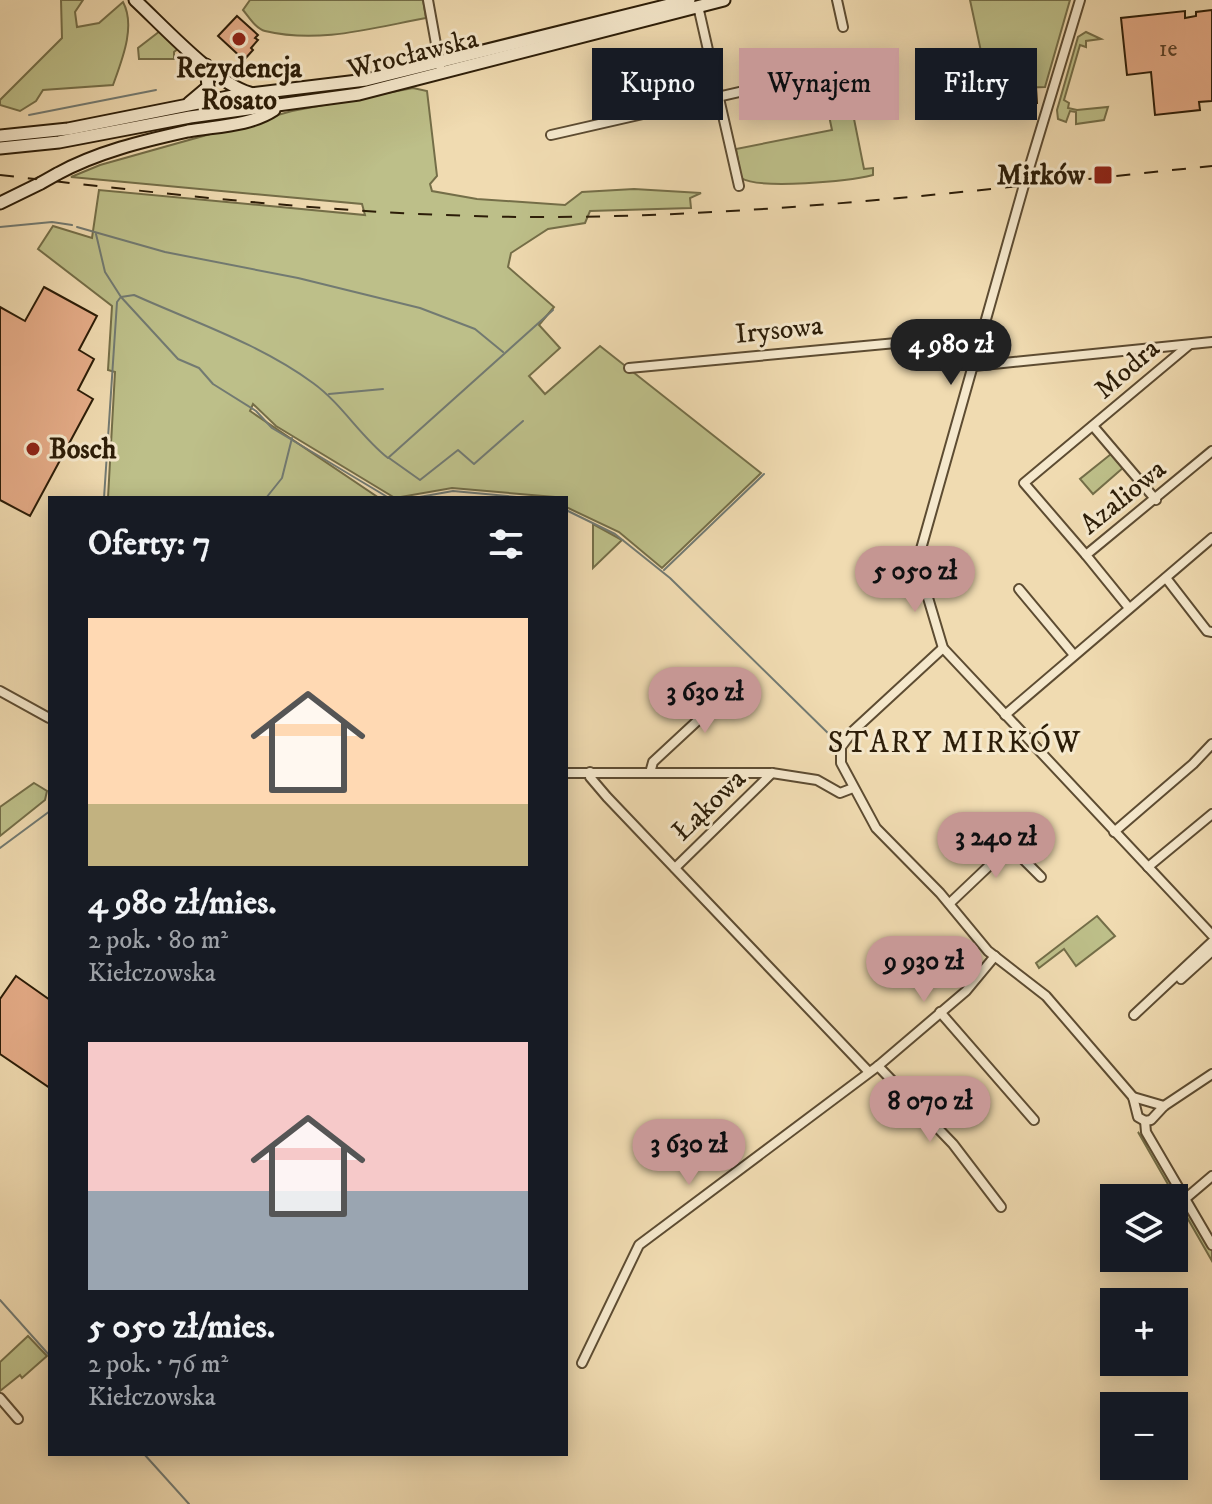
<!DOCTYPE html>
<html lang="pl">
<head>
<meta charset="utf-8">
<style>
	body { margin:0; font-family:"IM FELL DW Pica",serif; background:#242831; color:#f1f3f6; height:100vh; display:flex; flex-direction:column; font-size:30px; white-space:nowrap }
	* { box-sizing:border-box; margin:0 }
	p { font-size:26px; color:#9ea1a6 }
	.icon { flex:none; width:44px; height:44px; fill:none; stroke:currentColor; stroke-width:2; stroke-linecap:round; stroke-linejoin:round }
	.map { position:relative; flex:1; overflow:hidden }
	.side { position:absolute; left:48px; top:496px; width:520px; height:960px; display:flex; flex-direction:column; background:#171b24; border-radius:0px; box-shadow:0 4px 20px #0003 }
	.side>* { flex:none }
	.guide { position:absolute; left:592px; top:48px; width:500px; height:72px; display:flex; gap:16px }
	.controls { position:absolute; left:1100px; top:1184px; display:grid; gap:16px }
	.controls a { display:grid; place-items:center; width:88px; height:88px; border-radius:0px; background:#171b24; box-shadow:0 4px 20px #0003; font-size:40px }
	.price { position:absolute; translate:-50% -68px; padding:0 18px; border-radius:28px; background:#c59692; color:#111; font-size:26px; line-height:52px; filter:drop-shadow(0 2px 4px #0008) }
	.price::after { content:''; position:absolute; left:50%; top:48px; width:24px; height:18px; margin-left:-12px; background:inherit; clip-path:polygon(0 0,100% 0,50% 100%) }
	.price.selected { background:#222; color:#fff }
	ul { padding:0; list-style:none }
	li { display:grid; align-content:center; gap:16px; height:424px; padding:0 40px }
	li span { display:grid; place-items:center; height:248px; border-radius:0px; color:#555 }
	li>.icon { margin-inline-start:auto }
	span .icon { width:144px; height:144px; fill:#fffc; stroke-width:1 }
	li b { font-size:34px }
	h2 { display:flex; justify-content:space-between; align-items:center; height:96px; padding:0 40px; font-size:34px }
	.chip { padding:0 28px; border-radius:0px; background:#171b24; box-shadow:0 4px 20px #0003; font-size:28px; line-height:72px }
	.chip.selected { background:#c59692; color:#111 }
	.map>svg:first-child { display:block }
	.green { fill:#bdbf89; stroke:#746e48; stroke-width:2 }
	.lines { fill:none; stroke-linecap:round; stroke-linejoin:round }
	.stream { stroke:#727a72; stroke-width:2 }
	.building { fill:#e6ad89; stroke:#2c1d08; stroke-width:2 }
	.street-casing { stroke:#5d4c32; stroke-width:12 }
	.secondary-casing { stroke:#2c1d08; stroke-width:15 }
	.street { stroke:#f5e8cc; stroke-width:8 }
	.secondary { stroke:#f5e8cc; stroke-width:11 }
	.rail { stroke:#2c1d08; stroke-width:2; stroke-dasharray:14 14; stroke-linecap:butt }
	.secondary-bridge-casing { stroke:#2c1d08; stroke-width:15; stroke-linecap:butt }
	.secondary-bridge { stroke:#f5e8cc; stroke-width:11 }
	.poi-dot { fill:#8f2418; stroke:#f5e8cc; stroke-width:3 }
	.labels { text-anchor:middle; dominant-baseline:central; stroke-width:6; stroke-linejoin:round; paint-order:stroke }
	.number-label { font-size:24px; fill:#5a4128 }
	.street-label { font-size:28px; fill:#2c1d08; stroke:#f5e8cc }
	.poi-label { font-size:28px; font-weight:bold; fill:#2c1d08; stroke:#f5e8cc }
	.neighbourhood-label { font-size:30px; letter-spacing:2px; fill:#2c1d08; stroke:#f5e8cc }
</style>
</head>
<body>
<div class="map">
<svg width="1212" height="1504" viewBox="0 0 1212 1504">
	<rect width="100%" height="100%" fill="#f0dbb1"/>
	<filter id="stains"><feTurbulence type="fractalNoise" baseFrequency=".0025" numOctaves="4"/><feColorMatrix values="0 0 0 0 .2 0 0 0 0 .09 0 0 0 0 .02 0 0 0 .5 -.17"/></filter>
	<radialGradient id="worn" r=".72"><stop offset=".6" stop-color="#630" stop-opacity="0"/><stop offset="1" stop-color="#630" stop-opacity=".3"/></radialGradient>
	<g class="green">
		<path d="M 61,0 L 83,0 L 75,12 L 77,27 L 99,23 L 123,2 C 136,26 122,60 113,85 L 43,90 L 36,101 L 20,111 L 0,105 L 0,100 L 62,38 Z"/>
		<path d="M 250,0 L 423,0 L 426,18 C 372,28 319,44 265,31 C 256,29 249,17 243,10 Z"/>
		<polygon points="970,0 1070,0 1045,87 989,89"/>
		<polygon points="160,31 179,48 174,52 174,59 139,59 138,48"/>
		<polygon points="1086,32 1101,39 1086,41 1086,47 1080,45 1064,100 1069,103 1068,108 1077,110 1108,107 1104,120 1076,124 1076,112 1070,111 1066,122 1058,119 1057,110 1078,37"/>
		<path d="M 850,70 L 852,77 L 846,79 L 864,169 L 873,168 L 873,175 C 849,181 761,190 741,178 L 736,149 L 832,130 L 820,73 Z"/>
		<polygon points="413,88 427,91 437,176 430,184 432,191 477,199 565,205 582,192 634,189 701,193 690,198 691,208 590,211 585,223 548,229 511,253 508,267 554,307 539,325 560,348 529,376 545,394 600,346 761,473 662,568 619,532 566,507 566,498 452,488 395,498 276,426 253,404 250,411 379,498 108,498 115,372 108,370 112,306 38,249 53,226 92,238 99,190 365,215 362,204 71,177 100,165 292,111"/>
		<polygon points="1111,454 1124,467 1093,494 1080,479"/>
		<polygon points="593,524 622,540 593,568"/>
		<polygon points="34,783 47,791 45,800 0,836 0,807"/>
		<polygon points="1097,916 1115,936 1076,966 1064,949 1039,968 1036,963"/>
		<polygon points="1138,1132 1160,1161 1212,1249 1212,1261"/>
		<polygon points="28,1336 47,1356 22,1378 20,1375 0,1391 0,1362"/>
	</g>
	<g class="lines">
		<g class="stream">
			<polyline points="29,115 156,90"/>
			<polyline points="0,227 52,222 72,225"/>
			<polyline points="77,227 165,252 298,278 420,308 475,329 503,352"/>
			<path d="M 96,234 L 105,272 L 121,297 L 134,295 C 194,322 260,344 313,383 C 342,404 360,436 388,458 L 553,310"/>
			<polyline points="121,297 178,359 199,368 213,384 256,411 272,428 389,498"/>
			<polyline points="329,394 383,389"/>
			<polyline points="389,458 420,480 458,450 474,464 523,421"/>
			<polyline points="104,498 117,302 120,298"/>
			<polyline points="266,498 282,478 292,438"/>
			<polyline points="414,498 453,491 528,498"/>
			<polyline points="566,510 615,534 670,578 835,740"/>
			<polyline points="664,570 764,474"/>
			<polyline points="0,848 50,811"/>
			<polyline points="0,1300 50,1356"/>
			<polyline points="144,1454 189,1504"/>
		</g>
	</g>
	<g class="building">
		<polygon points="1212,10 1212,101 1199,102 1200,110 1155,115 1151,72 1127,75 1121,18 1185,11 1185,18 1196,16 1196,12"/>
		<polygon points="237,16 258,35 255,38 258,40 251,48 253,50 244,60 218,36"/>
		<polygon points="1036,87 1037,103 994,105 992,89"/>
		<polygon points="44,287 97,316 79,350 94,359 78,390 93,399 30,516 0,500 0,307 25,321"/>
		<polygon points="16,976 50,1000 50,1088 0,1054 0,999"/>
	</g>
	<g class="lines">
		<g class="street-casing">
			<g id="street">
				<polyline points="428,0 440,66"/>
				<polyline points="837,0 843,27"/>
				<polyline points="1080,0 1024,185 921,549 923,581 943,648 1212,935"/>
				<polyline points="698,6 739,186"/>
				<polyline points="551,135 801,78 818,77"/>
				<polyline points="974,366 1212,342"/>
				<polyline points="629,368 982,335"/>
				<polyline points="1093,426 1156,500"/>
				<polyline points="1086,555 1024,483 1189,345"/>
				<polyline points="1166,578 1207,631 1212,632"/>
				<polyline points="1019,589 1074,655"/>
				<polyline points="1129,608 1086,555 1212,451"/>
				<polyline points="943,648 853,731 841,747 841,763 876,828 940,893 988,951 1046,996 1133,1097 1138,1117 1145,1121 1151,1120 1164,1106 1212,1074"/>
				<polyline points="0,691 49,718"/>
				<polyline points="1005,715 1212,538"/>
				<polyline points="590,772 590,777 607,797 868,1071"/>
				<polyline points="566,773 772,773 817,780 840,793 853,788"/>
				<polyline points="650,773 653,762 723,697 740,686"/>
				<polyline points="1114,832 1193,764 1212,744"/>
				<polyline points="1148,867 1212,814"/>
				<polyline points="675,868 772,773"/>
				<polyline points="950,903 1010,846 1041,877"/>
				<polyline points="1181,979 1212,951"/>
				<polyline points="940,1012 1034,1120"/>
				<polyline points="1134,1015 1212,942"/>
				<polyline points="878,1066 953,1144 1001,1207"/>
				<polyline points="1133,1097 1164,1106"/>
				<polyline points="1145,1121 1146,1132 1212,1245"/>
				<polyline points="1185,1199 1212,1176"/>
				<polyline points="582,1363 639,1245 878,1066 966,991 995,956"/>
				<polyline points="0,1398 18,1419"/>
			</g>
		</g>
		<g class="secondary-casing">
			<g id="secondary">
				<path d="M 135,0 C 163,26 216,84 250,93"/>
				<polyline points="189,103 208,87 206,65"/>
				<polyline points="0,136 68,129 233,96 366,80 689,0"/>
				<polyline points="0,148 59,142 190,117 359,94 724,0"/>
				<path d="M 57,174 C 97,152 143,141 188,131 C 216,126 250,126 274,110"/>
				<polyline points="0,203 41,183"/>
			</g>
		</g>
		<use href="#street" class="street"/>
		<use href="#secondary" class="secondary"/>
		<path class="rail" d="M 0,175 C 176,195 352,216 530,217 C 758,218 985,189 1212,166"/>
		<g class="secondary-bridge-casing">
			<polyline id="secondary-bridge" points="41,183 57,174"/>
		</g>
		<use href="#secondary-bridge" class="secondary-bridge"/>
	</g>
	<g class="poi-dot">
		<circle cx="239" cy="39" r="8"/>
		<rect x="1093" y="165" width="20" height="20" rx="4"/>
		<circle cx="33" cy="449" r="8"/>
	</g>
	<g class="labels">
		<g class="number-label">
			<text x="1168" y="49">1e</text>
		</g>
		<g class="street-label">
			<text transform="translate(413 54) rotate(-14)">Wrocławska</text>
			<text transform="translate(779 330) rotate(-6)">Irysowa</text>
			<text transform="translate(1127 369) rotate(-41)">Modra</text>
			<text transform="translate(1123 497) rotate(-39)">Azaliowa</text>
			<text transform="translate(709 805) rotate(-44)">Łąkowa</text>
		</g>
		<g class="poi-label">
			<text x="239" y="68">Rezydencja<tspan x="239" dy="32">Rosato</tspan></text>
			<text x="1085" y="175" text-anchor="end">Mirków</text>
			<text x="49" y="449" text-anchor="start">Bosch</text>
		</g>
		<g class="neighbourhood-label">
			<text x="955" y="743">STARY MIRKÓW</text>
		</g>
	</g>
	<rect width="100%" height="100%" filter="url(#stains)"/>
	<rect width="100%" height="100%" fill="url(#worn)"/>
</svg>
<div class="controls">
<a><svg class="icon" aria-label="layers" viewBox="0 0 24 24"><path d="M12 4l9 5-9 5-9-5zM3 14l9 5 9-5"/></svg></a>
<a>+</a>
<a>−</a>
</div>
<b class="price selected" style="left:951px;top:387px">4 980 zł</b>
<b class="price" style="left:915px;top:614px">5 050 zł</b>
<b class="price" style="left:705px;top:735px">3 630 zł</b>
<b class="price" style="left:996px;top:880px">3 240 zł</b>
<b class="price" style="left:924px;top:1004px">9 930 zł</b>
<b class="price" style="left:930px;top:1144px">8 070 zł</b>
<b class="price" style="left:689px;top:1187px">3 630 zł</b>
<div class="guide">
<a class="chip">Kupno</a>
<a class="chip selected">Wynajem</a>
<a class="chip">Filtry</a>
</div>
<section class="side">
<h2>Oferty: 7<svg class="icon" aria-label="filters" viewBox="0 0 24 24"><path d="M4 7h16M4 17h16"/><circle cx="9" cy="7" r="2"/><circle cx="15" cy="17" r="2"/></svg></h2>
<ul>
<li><span style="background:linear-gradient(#ffd9b3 75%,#c2b280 0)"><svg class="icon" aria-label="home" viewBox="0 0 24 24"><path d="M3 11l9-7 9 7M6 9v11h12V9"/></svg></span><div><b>4 980 zł/mies.</b><p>2 pok. · 80 m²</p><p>Kiełczowska</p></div></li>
<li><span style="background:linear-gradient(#f6c9c9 60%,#9aa5b1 0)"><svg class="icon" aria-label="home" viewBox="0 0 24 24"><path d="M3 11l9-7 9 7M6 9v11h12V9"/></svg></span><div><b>5 050 zł/mies.</b><p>2 pok. · 76 m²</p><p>Kiełczowska</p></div></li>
</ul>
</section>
</div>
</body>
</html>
